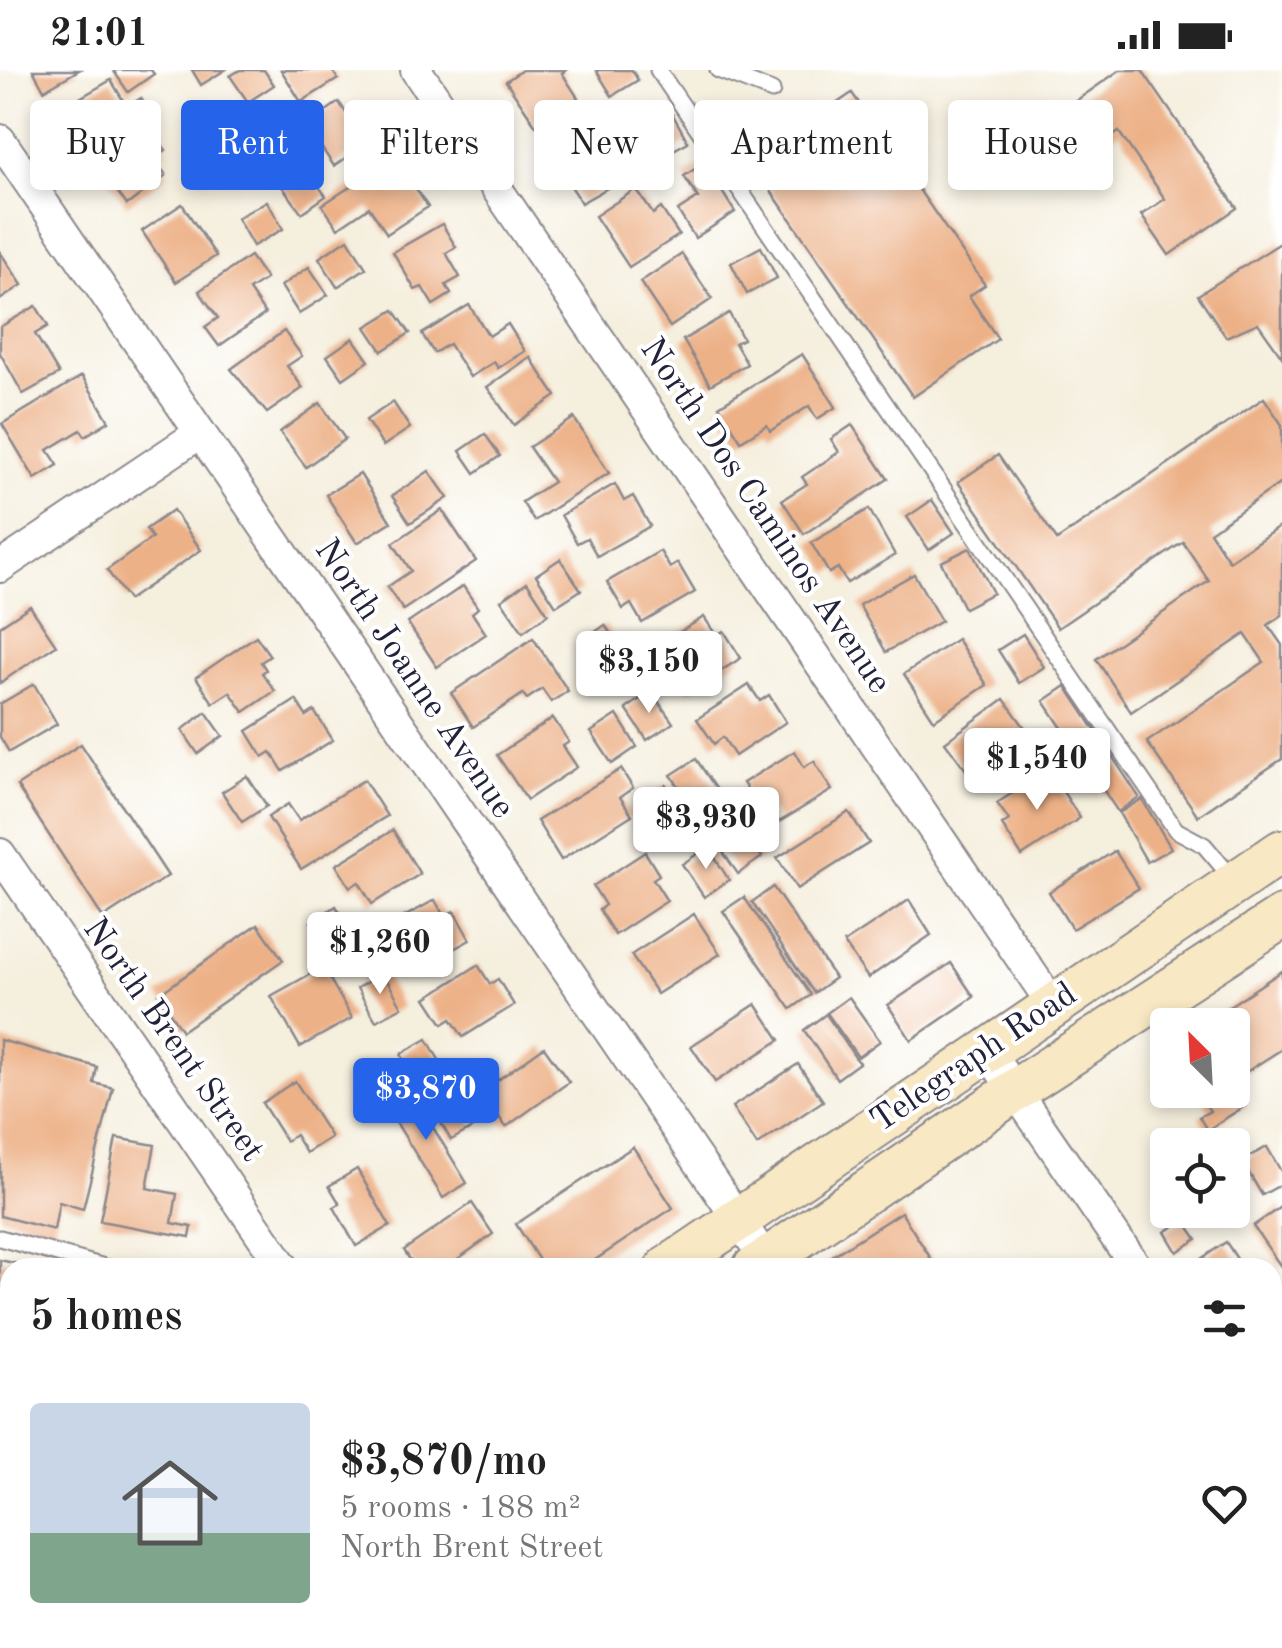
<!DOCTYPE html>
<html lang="en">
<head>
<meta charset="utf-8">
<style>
	body { margin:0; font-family:"Old Standard TT",serif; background:#f2f2f2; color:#222; height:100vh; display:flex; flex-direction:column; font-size:38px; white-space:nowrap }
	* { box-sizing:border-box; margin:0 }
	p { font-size:32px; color:#767676 }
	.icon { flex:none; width:55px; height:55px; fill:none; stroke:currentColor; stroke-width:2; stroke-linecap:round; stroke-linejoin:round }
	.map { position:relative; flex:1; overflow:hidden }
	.drawer { position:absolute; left:0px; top:1188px; width:1282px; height:392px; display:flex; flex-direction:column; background:#fff; border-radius:30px 30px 0 0; box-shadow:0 5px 15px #0003 }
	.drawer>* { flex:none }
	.top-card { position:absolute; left:30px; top:30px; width:1222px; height:90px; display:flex; gap:20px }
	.needle { width:65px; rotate:336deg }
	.tools { position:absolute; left:1150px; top:938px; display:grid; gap:20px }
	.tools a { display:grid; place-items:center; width:100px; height:100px; border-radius:10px; background:#fff; box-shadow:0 5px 15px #0003; font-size:50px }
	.price { position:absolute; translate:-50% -85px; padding:0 22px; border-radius:10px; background:#fff; color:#222; font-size:32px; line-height:65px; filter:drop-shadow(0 2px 5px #0008) }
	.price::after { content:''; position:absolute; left:50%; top:60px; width:30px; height:22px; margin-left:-15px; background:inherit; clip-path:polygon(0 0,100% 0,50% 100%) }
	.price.active { background:#2563eb; color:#fff }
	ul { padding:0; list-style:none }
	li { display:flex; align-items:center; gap:30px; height:250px; padding:0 30px }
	li span { display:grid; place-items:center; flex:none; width:280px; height:200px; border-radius:10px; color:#555 }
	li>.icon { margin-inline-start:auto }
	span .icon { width:120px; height:120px; fill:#fffc; stroke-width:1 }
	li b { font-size:42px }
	h2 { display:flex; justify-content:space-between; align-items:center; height:120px; padding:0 30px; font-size:42px }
	.tag { padding:0 35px; border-radius:10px; background:#fff; box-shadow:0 5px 15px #0003; font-size:35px; line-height:90px }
	.tag.active { background:#2563eb; color:#fff }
	.status { display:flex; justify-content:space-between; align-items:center; height:70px; padding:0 50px; background:#fff; direction:ltr }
	.status svg { height:28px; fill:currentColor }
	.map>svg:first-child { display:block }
	.building { fill:#edb187 }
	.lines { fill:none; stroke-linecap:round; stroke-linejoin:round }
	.service-casing { stroke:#8c888c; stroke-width:19 }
	.minor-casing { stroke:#8c888c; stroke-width:34 }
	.secondary-casing { stroke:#8c888c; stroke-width:46 }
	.primary-casing { stroke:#8c888c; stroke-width:51 }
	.service { stroke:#fff; stroke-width:15 }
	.minor { stroke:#fff; stroke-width:30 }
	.secondary { stroke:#f8e8c3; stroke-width:42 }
	.primary { stroke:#edc569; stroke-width:48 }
	.labels { text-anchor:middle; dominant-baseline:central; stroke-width:8; stroke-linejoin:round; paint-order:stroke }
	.street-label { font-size:35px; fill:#22223b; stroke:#fff }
</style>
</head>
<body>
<div class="status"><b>21:01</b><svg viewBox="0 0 49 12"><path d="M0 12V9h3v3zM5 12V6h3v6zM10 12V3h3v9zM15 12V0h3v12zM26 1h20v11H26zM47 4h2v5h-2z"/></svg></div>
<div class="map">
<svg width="1282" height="1578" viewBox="0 0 1282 1578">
	<rect width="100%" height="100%" fill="#fff"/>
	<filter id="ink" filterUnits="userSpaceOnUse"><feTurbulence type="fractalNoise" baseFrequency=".01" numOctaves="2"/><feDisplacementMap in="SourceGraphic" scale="20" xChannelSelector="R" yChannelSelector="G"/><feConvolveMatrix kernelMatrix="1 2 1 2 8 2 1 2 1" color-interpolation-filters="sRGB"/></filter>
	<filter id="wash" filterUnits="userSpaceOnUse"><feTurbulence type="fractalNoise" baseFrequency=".0048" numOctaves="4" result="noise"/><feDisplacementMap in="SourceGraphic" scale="40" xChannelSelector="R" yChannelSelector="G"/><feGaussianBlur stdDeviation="2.25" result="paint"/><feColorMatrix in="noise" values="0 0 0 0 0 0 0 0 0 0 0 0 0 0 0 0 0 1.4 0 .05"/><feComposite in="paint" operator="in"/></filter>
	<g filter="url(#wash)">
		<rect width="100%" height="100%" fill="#f5efde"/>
		<g id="blocks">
			<g class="building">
				<polygon points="33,0 79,0 44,20"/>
				<polygon points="113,0 151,0 154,4 128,22"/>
				<polygon points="192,0 225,0 201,15"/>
				<polygon points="240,0 264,0 274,15 248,32 230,6"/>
				<polygon points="281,0 332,0 338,9 301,32"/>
				<polygon points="522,0 566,0 562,3 578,28 536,56 506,11"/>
				<polygon points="596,0 632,0 638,10 612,26"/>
				<polygon points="1120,0 1142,0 1237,138 1169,185 1141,145 1165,129 1119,62 1095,78 1067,37"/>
				<polygon points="111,10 127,37 141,28 154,50 88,88 61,39"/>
				<polygon points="852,23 985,215 969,226 998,269 913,327 751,92"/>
				<polygon points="339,32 355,57 369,48 380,65 334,96 306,55"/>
				<polygon points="673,45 688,72 655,90 640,64"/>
				<polygon points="601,49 616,76 607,81 623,109 581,133 549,78"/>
				<polygon points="151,60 166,80 154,89 166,105 127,135 100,98"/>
				<polygon points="223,65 238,89 203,110 189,87"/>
				<polygon points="395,88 428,137 387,164 369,137 338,158 322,135"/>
				<polygon points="704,93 735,142 695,168 678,141 698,128 684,106"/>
				<polygon points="305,98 326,126 302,143 281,115"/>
				<polygon points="636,119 653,144 661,138 679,165 629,197 595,146"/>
				<polygon points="267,131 283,159 253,176 237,148"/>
				<polygon points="182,134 216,186 176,212 142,161"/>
				<polygon points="442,154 456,177 446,183 460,207 446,215 451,224 433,235 422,217 415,220 393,182"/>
				<polygon points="348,169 366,198 337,217 319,188"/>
				<polygon points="1282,172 1282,287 1258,253 1226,267 1198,225"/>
				<polygon points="761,177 777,208 747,224 731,193"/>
				<polygon points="0,182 22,215 0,230"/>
				<polygon points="682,184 712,229 670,257 640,212"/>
				<polygon points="250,186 266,209 249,220 265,244 219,276 205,257 218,248 199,221"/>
				<polygon points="309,197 328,225 299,244 281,216"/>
				<polygon points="469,235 489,266 508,254 525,281 498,298 494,292 470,307 449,274 434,283 422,264"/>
				<polygon points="36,236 48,256 35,264 59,304 23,324 0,283 0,257"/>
				<polygon points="394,240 410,263 382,281 366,257"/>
				<polygon points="729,243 743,269 735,273 747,294 710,315 683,270"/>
				<polygon points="284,261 302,286 287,296 303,318 267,343 231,299"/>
				<polygon points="353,268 369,291 343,309 327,286"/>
				<polygon points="802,284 836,337 817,349 809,336 770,361 767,355 741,371 719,336"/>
				<polygon points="530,287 556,326 514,355 487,317"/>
				<polygon points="82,306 109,351 85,366 81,360 48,380 58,395 35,409 2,354"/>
				<polygon points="1264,328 1282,355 1282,412 1210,462 1229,491 1282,455 1282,545 1268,555 1282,575 1282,689 1198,746 1147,672 1264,592 1245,564 1131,642 1096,589 1209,511 1183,472 1058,558 958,412 998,385 1057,470"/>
				<polygon points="393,332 410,358 383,376 366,350"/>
				<polygon points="320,333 345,369 306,397 280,362"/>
				<polygon points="574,348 609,403 534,451 522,432 553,412 529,377"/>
				<polygon points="852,355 888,409 804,464 782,430 807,414 802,407 839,382 831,369"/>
				<polygon points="485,364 500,386 475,403 460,381"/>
				<polygon points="429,401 448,428 410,453 392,426"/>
				<polygon points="360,404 391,452 357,473 326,425"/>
				<polygon points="615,414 624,431 633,426 650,456 597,486 587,468 577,473 561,445"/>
				<polygon points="932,430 954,463 929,480 907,447"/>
				<polygon points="869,439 895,485 847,513 838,498 829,503 811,473"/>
				<polygon points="173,440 201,480 128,530 107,500 152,468 146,459"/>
				<polygon points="442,440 476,491 403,540 387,517 411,501 393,473"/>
				<polygon points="970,478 993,523 964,538 941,492"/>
				<polygon points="660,481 670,498 678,493 695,522 642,553 631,534 623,539 607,512"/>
				<polygon points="560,489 581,520 556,536 536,505"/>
				<polygon points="914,504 941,551 886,582 859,535"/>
				<polygon points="527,512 548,544 523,562 501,530"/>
				<polygon points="463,516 478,538 472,543 486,564 437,597 408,553"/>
				<polygon points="30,536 56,575 0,613 0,556"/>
				<polygon points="704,547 716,565 724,561 741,588 689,621 676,602 668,607 651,580"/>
				<polygon points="605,555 627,588 602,604 581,572"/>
				<polygon points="1023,564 1044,597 1019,613 998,580"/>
				<polygon points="256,566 270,586 261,592 266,600 262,603 275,621 244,642 230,622 213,633 196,607"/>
				<polygon points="533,568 568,621 551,632 542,619 527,629 523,624 473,657 451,623"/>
				<polygon points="957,569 987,615 934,650 904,604"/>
				<polygon points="34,614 57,654 9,682 0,667 0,634"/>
				<polygon points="749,615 760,631 769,625 786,652 735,686 723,667 714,674 697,649"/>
				<polygon points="1066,616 1139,727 1118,742 1044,631"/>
				<polygon points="651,621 673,653 647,670 626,639"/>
				<polygon points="1004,629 1028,662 970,705 945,672"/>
				<polygon points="296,630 306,646 314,641 333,670 283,701 271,682 263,687 247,661"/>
				<polygon points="206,642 223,666 198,684 182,660"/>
				<polygon points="617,645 637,677 612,694 591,662"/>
				<polygon points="553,648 569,672 563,676 577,697 527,730 497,685"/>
				<polygon points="81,674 168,806 103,848 17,716"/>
				<polygon points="795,681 804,697 814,691 832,720 779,752 768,734 760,740 743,713"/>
				<polygon points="696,689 717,720 692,737 671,705"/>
				<polygon points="621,699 633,718 620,727 632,745 561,790 537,751"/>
				<polygon points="1049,700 1080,748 1022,786 1002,755 1009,750 997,733"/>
				<polygon points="247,706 267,736 242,752 222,722"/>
				<polygon points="364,710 387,746 301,799 268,747 288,734 299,750"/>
				<polygon points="666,715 685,744 659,761 640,732"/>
				<polygon points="1142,729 1171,778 1147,792 1119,743"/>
				<polygon points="849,742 869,773 797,819 777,788"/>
				<polygon points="740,756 762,787 738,804 716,772"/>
				<polygon points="393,760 420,804 372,834 359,812 350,817 336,795"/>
				<polygon points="708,777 729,810 704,827 682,794"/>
				<polygon points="1115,781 1139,818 1072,859 1049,822"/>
				<polygon points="645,782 659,805 653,809 667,831 615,865 599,840 605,835 593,816"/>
				<polygon points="773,817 835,908 814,923 752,832"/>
				<polygon points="744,827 811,925 791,939 723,841"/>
				<polygon points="435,830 444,846 454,841 470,870 414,900 405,881 396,885 382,859"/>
				<polygon points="909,830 931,865 868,908 844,873"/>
				<polygon points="336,836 356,869 331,885 311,852"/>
				<polygon points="694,844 720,884 657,924 631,885"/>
				<polygon points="258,854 283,890 182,961 158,925"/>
				<polygon points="951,893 974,927 911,970 888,935"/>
				<polygon points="478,895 490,914 498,909 514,935 463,967 451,949 443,954 426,928"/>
				<polygon points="323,897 352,948 300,977 271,926"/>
				<polygon points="1282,901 1282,979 1232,1011 1232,955 1201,955"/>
				<polygon points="383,903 402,937 376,951 357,918"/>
				<polygon points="849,927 880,971 858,987 827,943"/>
				<polygon points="756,934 780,970 715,1012 691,976"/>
				<polygon points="826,944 859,993 837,1009 804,960"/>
				<polygon points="427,969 446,1002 420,1017 401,984"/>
				<polygon points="0,970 97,997 94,1013 113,1018 83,1139 59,1132 54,1160 0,1146"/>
				<polygon points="544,977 569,1012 506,1057 481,1022"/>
				<polygon points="798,994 823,1031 757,1075 732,1037"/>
				<polygon points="445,1007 474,1057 451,1070 422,1021"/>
				<polygon points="295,1011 331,1067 306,1083 295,1065 286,1071 262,1033"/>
				<polygon points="409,1018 467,1113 443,1128 384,1033"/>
				<polygon points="1196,1020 1235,1020 1245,1036 1207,1060 1199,1047 1210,1041"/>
				<polygon points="116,1068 155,1075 147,1118 177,1124 172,1153 192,1157 190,1167 100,1151"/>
				<polygon points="633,1077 673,1138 583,1198 544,1198 516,1154"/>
				<polygon points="1267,1077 1282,1103 1282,1114 1262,1125 1242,1091"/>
				<polygon points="357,1099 390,1156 356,1176 334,1137 340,1134 329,1116"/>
				<polygon points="472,1133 493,1164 445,1198 415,1198 404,1180"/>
				<polygon points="1282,1136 1282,1198 1253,1156"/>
				<polygon points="901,1142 937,1198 835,1198 829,1188"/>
				<polygon points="1184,1150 1197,1169 1177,1182 1165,1162"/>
				<polygon points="1226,1172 1243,1198 1193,1198 1192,1195"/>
				<polygon points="0,1190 27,1196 10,1198 10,1238 0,1236"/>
				<polygon points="9,1287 10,1287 10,1324 0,1322"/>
				<polygon points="1282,1496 1282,1531 1272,1518 1272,1503"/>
				<polygon points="924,1570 1040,1570 1061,1577 929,1578"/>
				<polygon points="1077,1570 1130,1570 1127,1578 1075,1578"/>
				<polygon points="1144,1570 1153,1570 1174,1578 1141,1578"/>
			</g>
		</g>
	</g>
	<g filter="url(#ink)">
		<use href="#blocks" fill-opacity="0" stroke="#8c888c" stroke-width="2.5"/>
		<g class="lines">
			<g class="service-casing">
				<g id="service">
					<polyline points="658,0 1176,760 1204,775 1233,809"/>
					<polyline points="718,0 772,21"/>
					<polyline points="0,1168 108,1198"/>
					<polyline points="1272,1486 1282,1480"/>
					<polyline points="1241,1570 1267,1578"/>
					<polyline points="1213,1578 1215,1570"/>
				</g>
			</g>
			<g class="minor-casing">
				<g id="minor">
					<polyline points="416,0 1053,935"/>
					<polyline points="0,70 766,1190"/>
					<polyline points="0,497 200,363"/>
					<polyline points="0,784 284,1198"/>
					<polyline points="986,979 1137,1198"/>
					<polyline points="1272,1287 1282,1280"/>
					<polyline points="1272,1397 1282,1411"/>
					<polyline points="845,1578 857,1570"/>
				</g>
			</g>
			<g class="secondary-casing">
				<g id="secondary">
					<polyline points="667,1198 1282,781"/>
					<polyline points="754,1198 1016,1020 1282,847"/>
					<polyline points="0,1367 10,1370"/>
					<polyline points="0,1557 10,1554"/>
					<polyline points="446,1570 469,1578"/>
				</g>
			</g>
			<g class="primary-casing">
				<g id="primary">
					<polyline points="0,1433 3,1454 0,1470"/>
					<polyline points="0,1512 10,1511"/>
					<polyline points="697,1570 726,1578"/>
				</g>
			</g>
			<use href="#service" class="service"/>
			<use href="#minor" class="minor"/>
			<use href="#secondary" class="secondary"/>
			<use href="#primary" class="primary"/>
		</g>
	</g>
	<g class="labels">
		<g class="street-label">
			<text transform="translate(765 446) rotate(56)">North Dos Caminos Avenue</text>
			<text transform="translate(414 609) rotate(56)">North Joanne Avenue</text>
			<text transform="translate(173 970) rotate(55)">North Brent Street</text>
			<text transform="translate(974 988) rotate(-34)">Telegraph Road</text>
		</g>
	</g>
</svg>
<div class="tools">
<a><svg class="needle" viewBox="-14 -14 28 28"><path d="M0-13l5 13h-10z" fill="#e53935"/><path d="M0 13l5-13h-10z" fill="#767676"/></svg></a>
<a><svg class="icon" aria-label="locate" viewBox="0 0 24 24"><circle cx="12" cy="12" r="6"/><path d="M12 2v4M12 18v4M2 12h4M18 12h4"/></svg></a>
</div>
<b class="price" style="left:649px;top:646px">$3,150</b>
<b class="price" style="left:1037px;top:743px">$1,540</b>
<b class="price" style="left:706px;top:802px">$3,930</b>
<b class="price" style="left:380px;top:927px">$1,260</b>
<b class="price active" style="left:426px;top:1073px">$3,870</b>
<div class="top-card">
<a class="tag">Buy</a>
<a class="tag active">Rent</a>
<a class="tag">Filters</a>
<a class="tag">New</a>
<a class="tag">Apartment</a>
<a class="tag">House</a>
</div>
<section class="drawer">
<h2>5 homes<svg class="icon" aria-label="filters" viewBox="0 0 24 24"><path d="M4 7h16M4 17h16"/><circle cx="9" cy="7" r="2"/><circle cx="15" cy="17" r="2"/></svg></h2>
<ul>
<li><span style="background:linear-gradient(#c9d6e8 65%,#7fa58c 0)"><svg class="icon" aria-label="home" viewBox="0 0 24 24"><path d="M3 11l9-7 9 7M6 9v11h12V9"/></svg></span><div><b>$3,870/mo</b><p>5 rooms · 188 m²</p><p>North Brent Street</p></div><svg class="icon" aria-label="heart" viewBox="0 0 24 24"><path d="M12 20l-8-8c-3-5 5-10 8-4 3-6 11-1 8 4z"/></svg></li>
</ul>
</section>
</div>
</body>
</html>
